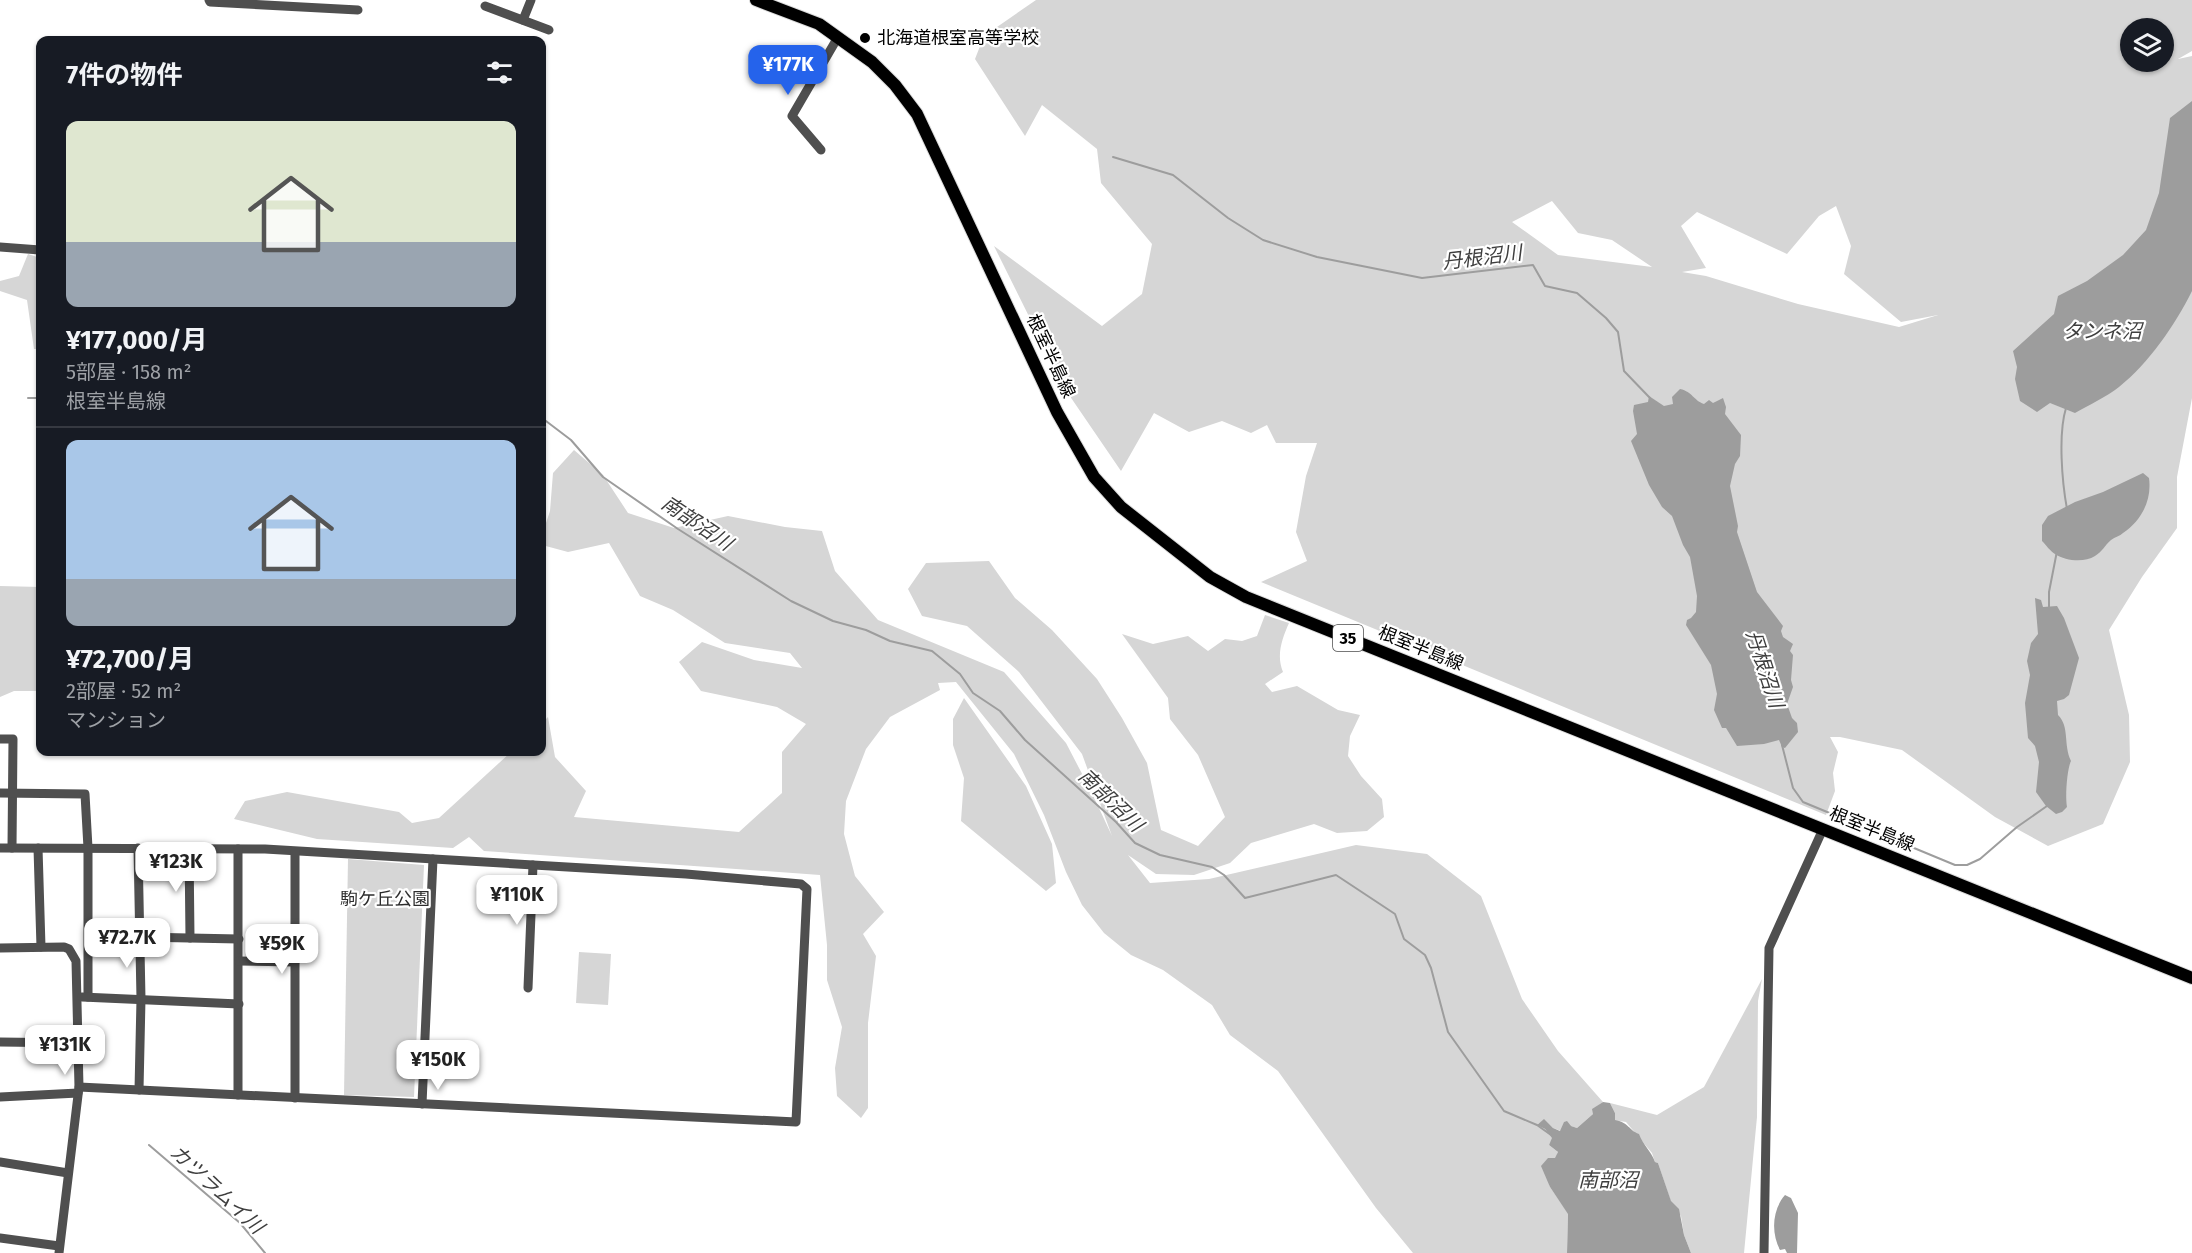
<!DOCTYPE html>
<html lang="ja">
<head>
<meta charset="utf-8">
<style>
	body { margin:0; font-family:"Fira Sans","Noto Sans JP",sans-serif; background:#20242c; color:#f1f3f6; height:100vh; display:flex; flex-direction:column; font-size:22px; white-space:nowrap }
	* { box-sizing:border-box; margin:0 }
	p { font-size:20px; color:#9ea1a6 }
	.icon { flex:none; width:33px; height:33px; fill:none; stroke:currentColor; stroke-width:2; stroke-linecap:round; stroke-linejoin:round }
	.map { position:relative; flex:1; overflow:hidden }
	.sheet { position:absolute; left:36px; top:36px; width:510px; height:720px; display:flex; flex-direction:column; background:#171b24; border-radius:12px; box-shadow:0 2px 4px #0004 }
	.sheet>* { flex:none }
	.fabs { position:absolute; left:2120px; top:18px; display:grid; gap:12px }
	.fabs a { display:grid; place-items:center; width:54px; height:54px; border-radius:50%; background:#171b24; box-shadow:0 2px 4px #0004; font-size:30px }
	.price { position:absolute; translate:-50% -51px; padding:0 14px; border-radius:12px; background:#fff; color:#222; font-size:20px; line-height:39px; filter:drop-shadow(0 2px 3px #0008) }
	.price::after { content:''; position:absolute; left:50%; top:36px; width:18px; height:14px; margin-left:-9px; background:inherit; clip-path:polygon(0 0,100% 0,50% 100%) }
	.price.current { background:#2563eb; color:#fff }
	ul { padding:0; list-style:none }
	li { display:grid; align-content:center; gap:12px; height:318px; padding:0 30px }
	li+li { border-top:2px solid #363941 }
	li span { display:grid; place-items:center; height:186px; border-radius:12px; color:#555 }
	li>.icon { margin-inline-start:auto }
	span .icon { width:108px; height:108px; fill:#fffc; stroke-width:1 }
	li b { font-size:26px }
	h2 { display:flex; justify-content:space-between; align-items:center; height:72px; padding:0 30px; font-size:26px }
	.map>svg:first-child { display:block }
	.green { fill:#d6d6d6; fill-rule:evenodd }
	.water { fill:#9d9d9d }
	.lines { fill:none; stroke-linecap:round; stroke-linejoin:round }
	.stream { stroke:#9d9d9d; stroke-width:2 }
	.major-casing { stroke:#dbdbdb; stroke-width:14 }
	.minor { stroke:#4f4f4f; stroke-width:9 }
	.major { stroke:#000; stroke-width:12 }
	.poi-dot { fill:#000; stroke:#fff; stroke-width:2 }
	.labels { text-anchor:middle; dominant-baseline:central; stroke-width:4.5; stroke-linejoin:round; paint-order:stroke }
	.shield { fill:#fff; stroke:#4c4c4c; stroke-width:1.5 }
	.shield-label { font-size:16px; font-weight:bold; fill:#000 }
	.poi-label { font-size:18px; fill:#000; stroke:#fff; text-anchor:start }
	.street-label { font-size:18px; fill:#000; stroke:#fff }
	.park-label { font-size:18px; fill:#2d2d2d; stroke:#fff }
	.water-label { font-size:20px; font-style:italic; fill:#3e3e3e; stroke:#fff }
</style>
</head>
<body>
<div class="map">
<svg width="2192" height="1253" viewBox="0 0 2192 1253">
	<rect width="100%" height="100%" fill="#fff"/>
	<g class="green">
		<path d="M 1036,0 L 2192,0 L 2192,51 L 2178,59 L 2192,56 L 2192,398 L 2177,477 L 2177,528 L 2142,577 L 2109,630 L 2129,715 L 2130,762 L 2103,824 L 2048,846 L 1995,817 L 1902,750 L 1840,737 L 1830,737 L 1838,752 L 1833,773 L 1835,791 L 1826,815 L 1261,582 L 1307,561 L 1296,532 L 1306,476 L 1317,443 L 1276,443 L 1267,425 L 1251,433 L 1222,421 L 1189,432 L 1154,413 L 1121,471 L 1065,389 L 994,246 L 1102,326 L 1142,294 L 1152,244 L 1101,183 L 1097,149 L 1042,105 L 1025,136 L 975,59 L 984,36 ZM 2130,28 L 2163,28 L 2163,62 L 2130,62 ZM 1552,201 L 1578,233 L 1612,240 L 1652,267 L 1558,255 L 1512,222 ZM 1836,206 L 1851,246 L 1844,274 L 1901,322 L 1938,315 L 1899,327 L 1798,304 L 1706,276 L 1682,272 L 1706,268 L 1681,226 L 1697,212 L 1787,254 L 1819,216 Z"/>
		<polygon points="28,254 40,258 40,349 34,349 27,300 0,291 0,281 19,276"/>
		<path d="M 574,450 L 603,475 L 628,513 L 674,528 L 728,516 L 785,527 L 822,531 L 835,571 L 878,620 L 1004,672 L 1066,743 L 1091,791 L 1112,836 L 1082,754 L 1019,672 L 967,626 L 922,616 L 908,589 L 926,563 L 989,561 L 1015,598 L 1052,630 L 1097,679 L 1122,718 L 1147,763 L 1161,830 L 1198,846 L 1225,817 L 1198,755 L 1170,719 L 1168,698 L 1122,634 L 1153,644 L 1188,636 L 1208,651 L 1225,639 L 1242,641 L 1257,636 L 1265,615 L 1289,623 C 1282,639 1276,655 1283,672 L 1265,684 L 1272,692 L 1297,686 L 1338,710 L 1360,715 L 1350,736 L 1348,756 L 1361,776 L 1382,799 L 1384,817 L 1367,831 L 1337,833 L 1314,824 L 1251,843 L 1230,863 L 1194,875 L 1156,874 L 1128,855 L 1150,883 L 1209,879 L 1356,845 L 1427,854 L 1481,896 L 1522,999 L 1558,1051 L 1603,1102 L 1593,1109 L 1593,1114 L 1577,1128 L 1571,1126 L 1561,1131 L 1553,1128 L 1544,1120 L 1538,1124 L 1545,1129 L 1553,1138 L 1549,1145 L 1558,1152 L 1549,1182 L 1550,1187 L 1568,1213 L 1567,1253 L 1413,1253 L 1376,1208 L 1278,1071 L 1230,1035 L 1212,1005 L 1163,970 L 1131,955 L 1104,933 L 1082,905 L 1066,872 L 1044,815 L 1014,754 L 956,682 L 938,683 L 940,690 L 890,717 L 866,749 L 846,801 L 844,834 L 855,876 L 884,912 L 863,934 L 876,956 L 868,1023 L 868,1108 L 861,1118 L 837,1096 L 835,1068 L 842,1027 L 827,980 L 827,945 L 820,875 L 484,851 L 469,837 L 453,848 L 317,839 L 234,819 L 245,801 L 287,792 L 399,812 L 412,823 L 439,818 L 511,752 L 542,752 L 542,723 L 548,717 L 555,757 L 586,791 L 574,817 L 739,832 L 782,793 L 782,752 L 806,724 L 777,707 L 701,691 L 679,662 L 702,642 L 754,660 L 802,668 L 790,653 L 725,643 L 673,610 L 640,596 L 609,543 L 568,552 L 542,545 L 542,535 L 550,511 L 553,473 Z"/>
		<polygon points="0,586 40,587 40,691 14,691 0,697"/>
		<polygon points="964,698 1026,786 1052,844 1056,883 1046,891 961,821 964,778 953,745 953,719"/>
		<polygon points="348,859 424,865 414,1097 344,1095"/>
		<polygon points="579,952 611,954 608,1005 576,1003"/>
		<polygon points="1762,979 1758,1001 1757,1117 1744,1253 1691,1253 1684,1235 1681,1216 1671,1202 1658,1163 1655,1162 1652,1153 1626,1122 1614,1120 1615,1113 1610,1103 1657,1115 1704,1087"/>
	</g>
	<g class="water">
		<path d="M 2192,101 L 2192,291 C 2175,325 2149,363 2119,387 C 2106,397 2089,405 2075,413 L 2050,403 L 2037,412 L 2020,401 L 2015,379 L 2017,367 L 2013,351 L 2054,314 L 2058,296 L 2087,281 L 2123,255 L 2146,230 L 2159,193 L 2170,118 Z"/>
		<path d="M 1680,389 C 1693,392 1693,400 1704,404 L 1709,400 L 1713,403 L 1723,398 L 1726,407 L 1725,414 L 1741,435 L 1740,456 L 1735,464 L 1730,486 L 1738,526 L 1737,532 L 1757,592 L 1783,626 L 1781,631 L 1783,637 L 1793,644 L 1790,651 L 1793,655 L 1791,680 L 1793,687 L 1787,704 L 1792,718 L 1797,723 L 1798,732 L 1785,748 L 1782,747 L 1779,740 L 1764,744 L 1737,746 L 1726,728 L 1722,728 L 1714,710 L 1717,694 L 1711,665 L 1686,625 L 1687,620 L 1691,618 L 1696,612 L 1697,596 L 1690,557 L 1683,545 L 1672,516 L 1662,507 L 1649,485 L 1631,441 L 1637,434 L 1633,411 L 1634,405 L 1648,402 L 1649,396 L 1664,406 L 1673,404 L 1672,397 Z"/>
		<path d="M 2143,473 L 2149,478 C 2152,500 2142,520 2123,533 C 2120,536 2115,537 2111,540 C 2105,545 2102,552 2095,556 C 2084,563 2066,561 2055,554 C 2050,551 2046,545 2042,541 L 2042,525 L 2048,516 L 2075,502 L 2103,492 Z"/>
		<path d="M 2035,598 L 2041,600 L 2043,607 L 2057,606 L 2064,618 L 2079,658 L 2069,695 L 2064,699 L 2057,701 L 2058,715 C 2070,727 2063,744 2071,761 C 2067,769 2065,797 2067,807 L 2062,812 L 2056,814 L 2046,806 L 2036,792 L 2039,762 L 2035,746 L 2028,738 L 2025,703 L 2030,675 L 2027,661 L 2031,643 L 2038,634 Z"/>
		<path d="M 1603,1102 L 1610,1103 L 1615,1113 L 1615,1120 C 1630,1123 1628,1130 1639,1134 C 1643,1145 1651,1151 1655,1162 L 1658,1163 L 1671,1201 L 1679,1209 L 1684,1235 L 1691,1253 L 1567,1253 L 1568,1214 L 1550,1187 L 1541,1166 L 1548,1158 L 1555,1158 L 1558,1152 L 1549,1145 L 1552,1138 L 1545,1129 L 1537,1125 L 1544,1119 L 1553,1128 L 1560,1131 L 1564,1122 L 1567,1121 L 1571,1126 L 1577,1128 L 1593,1114 L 1592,1109 Z"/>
		<path d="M 1785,1195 L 1791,1198 L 1798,1213 L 1797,1253 L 1787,1253 L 1785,1249 L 1780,1250 C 1771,1233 1772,1210 1785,1195 Z"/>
	</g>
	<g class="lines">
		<g class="stream">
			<polyline points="1113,157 1173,175 1228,218 1263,240 1317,257 1422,278 1533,265 1545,286 1577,293 1606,318 1618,332 1624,371 1650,398"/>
			<polyline points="28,398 40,398"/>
			<path d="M 2066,408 C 2058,434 2062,482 2067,509"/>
			<polyline points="542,418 571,440 603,477 678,529 791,601 833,621 866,630 890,641 932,651 960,674 973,693 1000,711 1025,740 1116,822 1135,843 1160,855 1212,867 1224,875 1245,898 1336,875 1395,914 1404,939 1425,955 1431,968 1448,1032 1504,1111 1537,1125 1551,1135"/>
			<polyline points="2049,608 2049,592 2057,551"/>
			<polyline points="1782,745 1793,788 1803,802 1955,865 1967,865 1980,859 2017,827 2047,806"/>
			<polyline points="149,1145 240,1223 265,1253"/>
		</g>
		<g class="major-casing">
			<polyline id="major" points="756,0 819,24 872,62 895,85 917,114 1057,412 1094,477 1121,507 1210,577 1246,597 2192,978"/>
		</g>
		<g class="minor">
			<polyline points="209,0 210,2 358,10"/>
			<polyline points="485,6 549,30"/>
			<polyline points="523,20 531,0"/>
			<polyline points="821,150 792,116 838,37"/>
			<polyline points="0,247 40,250"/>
			<polyline points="0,739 13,739 12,848"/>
			<polyline points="0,793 85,794 88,848 88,997"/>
			<polyline points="0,848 265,849 686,874 801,884 807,889 796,1122 79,1087"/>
			<polyline points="38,848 41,947"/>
			<polyline points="138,848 141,999 139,1090"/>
			<polyline points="189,848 190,938"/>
			<polyline points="238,849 238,1095"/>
			<polyline points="140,937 239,939"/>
			<polyline points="0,948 64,947 69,949 76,961 79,1087 59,1253"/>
			<polyline points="239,961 295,962"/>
			<polyline points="528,988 533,865"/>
			<polyline points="82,997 239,1004"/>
			<polyline points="0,1042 78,1043"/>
			<polyline points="0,1097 78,1093"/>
			<polyline points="295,1098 295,852"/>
			<polyline points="422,1104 433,859"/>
			<polyline points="0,1162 68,1173"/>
			<polyline points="0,1238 59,1246"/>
			<polyline points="1764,1253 1769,948 1823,829"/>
		</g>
		<use href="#major" class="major"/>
	</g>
	<circle class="poi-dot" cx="865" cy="38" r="6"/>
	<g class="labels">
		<rect class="shield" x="1333" y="625" width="30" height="26" rx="4.5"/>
		<g class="shield-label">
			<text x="1348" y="638">35</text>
		</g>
		<g class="poi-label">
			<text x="877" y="38">北海道根室高等学校</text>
		</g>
		<g class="street-label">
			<text transform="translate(1051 356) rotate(65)">根室半島線</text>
			<text transform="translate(1421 648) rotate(22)">根室半島線</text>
			<text transform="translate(1872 829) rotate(22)">根室半島線</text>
		</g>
		<g class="park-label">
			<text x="385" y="899">駒ケ丘公園</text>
		</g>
		<g class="water-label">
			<text transform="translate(1482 257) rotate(-7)">丹根沼川</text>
			<text x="2102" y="331">タンネ沼</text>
			<text transform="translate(697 523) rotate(34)">南部沼川</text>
			<text transform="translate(1765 669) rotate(72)">丹根沼川</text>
			<text transform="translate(1111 800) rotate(44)">南部沼川</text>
			<text x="1608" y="1180">南部沼</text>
			<text transform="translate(217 1189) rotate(43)">カツラムイ川</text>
		</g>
	</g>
</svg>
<div class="fabs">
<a><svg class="icon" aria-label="layers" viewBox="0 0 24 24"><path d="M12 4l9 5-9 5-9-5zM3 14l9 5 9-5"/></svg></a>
</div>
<b class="price current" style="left:788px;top:96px">¥177K</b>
<b class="price" style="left:176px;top:893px">¥123K</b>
<b class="price" style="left:517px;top:926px">¥110K</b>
<b class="price" style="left:127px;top:969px">¥72.7K</b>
<b class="price" style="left:282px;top:975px">¥59K</b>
<b class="price" style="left:65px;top:1076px">¥131K</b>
<b class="price" style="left:438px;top:1091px">¥150K</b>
<section class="sheet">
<h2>7件の物件<svg class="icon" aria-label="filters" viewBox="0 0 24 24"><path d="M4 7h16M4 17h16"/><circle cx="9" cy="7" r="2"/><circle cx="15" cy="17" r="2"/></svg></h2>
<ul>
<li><span style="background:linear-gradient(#dfe7d0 65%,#9aa5b1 0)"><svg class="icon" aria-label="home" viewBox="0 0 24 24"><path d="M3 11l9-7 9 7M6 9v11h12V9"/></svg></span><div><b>¥177,000/月</b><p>5部屋 · 158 m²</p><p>根室半島線</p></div></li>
<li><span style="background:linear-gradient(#a9c7e8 75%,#9aa5b1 0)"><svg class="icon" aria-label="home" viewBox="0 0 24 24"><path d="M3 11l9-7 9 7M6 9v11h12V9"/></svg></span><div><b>¥72,700/月</b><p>2部屋 · 52 m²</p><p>マンション</p></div></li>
</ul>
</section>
</div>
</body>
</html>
